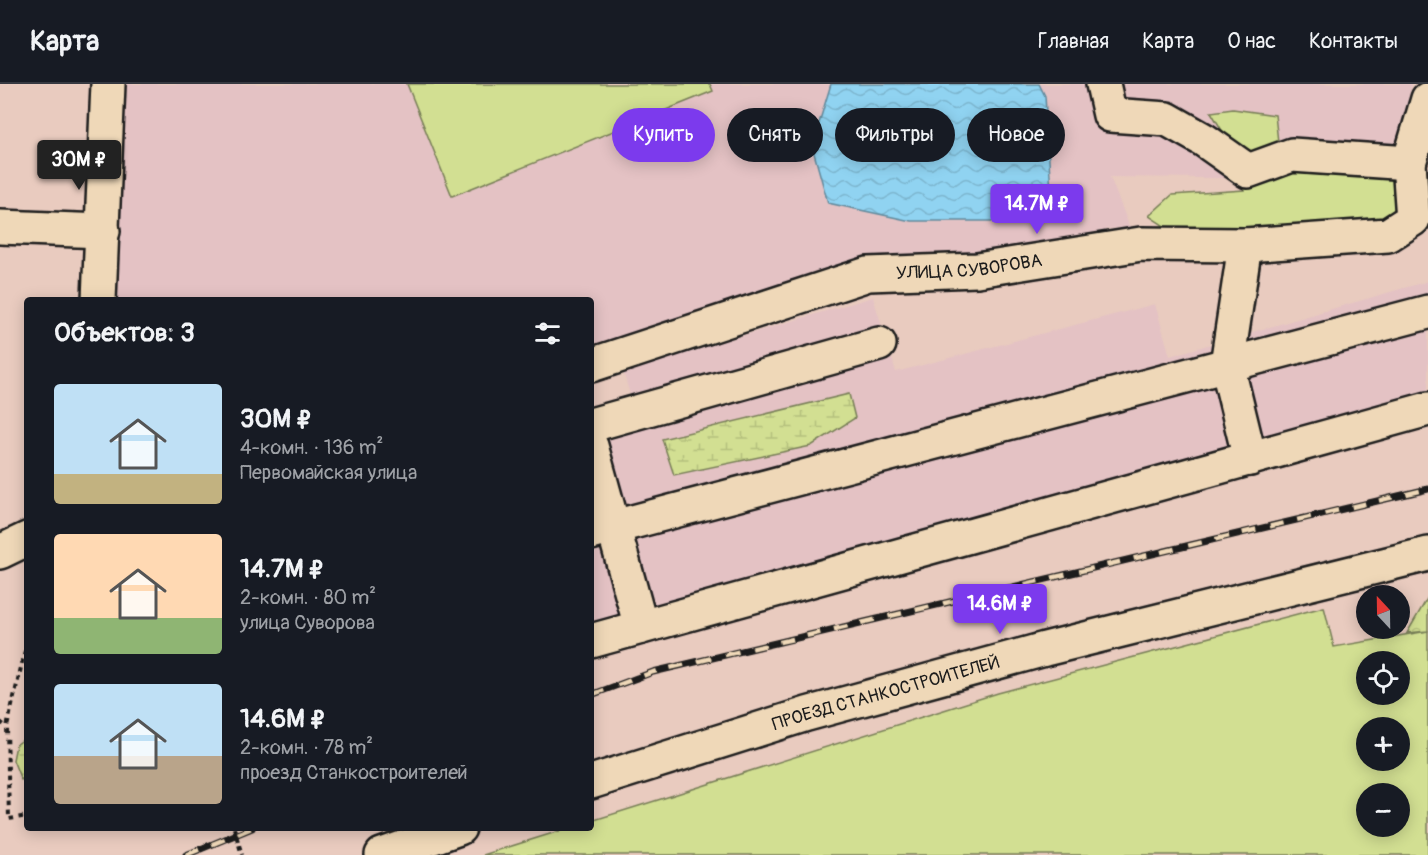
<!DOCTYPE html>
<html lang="ru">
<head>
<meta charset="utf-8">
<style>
	body { margin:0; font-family:Pangolin,sans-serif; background:#242831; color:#f1f3f6; height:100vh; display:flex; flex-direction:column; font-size:22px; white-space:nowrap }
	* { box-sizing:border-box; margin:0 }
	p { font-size:20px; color:#9ea1a6 }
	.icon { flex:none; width:33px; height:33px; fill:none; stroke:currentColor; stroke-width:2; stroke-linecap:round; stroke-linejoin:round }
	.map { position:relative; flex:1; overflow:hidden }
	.side { position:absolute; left:24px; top:213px; width:570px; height:534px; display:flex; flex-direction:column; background:#171b24; border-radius:6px; box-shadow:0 3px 15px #0003 }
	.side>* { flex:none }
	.hud { position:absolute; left:612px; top:24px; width:570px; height:54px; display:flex; gap:12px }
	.needle { width:39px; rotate:338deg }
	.tools { position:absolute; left:1356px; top:501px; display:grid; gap:12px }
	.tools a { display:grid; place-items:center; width:54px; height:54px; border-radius:50%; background:#171b24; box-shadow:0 3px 15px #0003; font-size:30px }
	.price { position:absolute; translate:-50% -51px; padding:0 14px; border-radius:6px; background:#7c3aed; color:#fff; font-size:20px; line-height:39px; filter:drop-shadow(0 2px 3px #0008) }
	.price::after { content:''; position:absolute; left:50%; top:36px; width:18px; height:14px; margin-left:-9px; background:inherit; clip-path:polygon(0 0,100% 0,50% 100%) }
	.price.active { background:#222; color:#fff }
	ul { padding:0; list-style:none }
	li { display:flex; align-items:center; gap:18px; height:150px; padding:0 30px }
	li span { display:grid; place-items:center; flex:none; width:168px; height:120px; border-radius:6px; color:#555 }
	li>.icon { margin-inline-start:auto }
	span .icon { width:72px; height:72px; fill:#fffc; stroke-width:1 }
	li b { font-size:26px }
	h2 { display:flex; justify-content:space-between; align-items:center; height:72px; padding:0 30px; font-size:26px }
	.pill { padding:0 21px; border-radius:27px; background:#171b24; box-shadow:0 3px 15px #0003; font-size:21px; line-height:54px }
	.pill.active { background:#7c3aed; color:#fff }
	header { display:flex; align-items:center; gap:36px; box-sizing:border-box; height:84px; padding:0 30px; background:#171b24; border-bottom:2px solid #363941 }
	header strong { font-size:28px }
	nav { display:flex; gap:33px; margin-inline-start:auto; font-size:21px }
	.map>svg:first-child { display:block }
	.built { fill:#e4c2c4 }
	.green { fill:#d2df92; stroke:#777e57; stroke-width:1.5; fill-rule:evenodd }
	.forest { fill:url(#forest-crowns); stroke:#777e57; stroke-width:1.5 }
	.wetland { fill:url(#wetland-marsh); stroke:#777e57; stroke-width:1.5 }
	.water { fill:url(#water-waves); stroke:#628a9c; stroke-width:1.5 }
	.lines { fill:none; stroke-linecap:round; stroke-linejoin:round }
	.minor-casing { stroke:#1c1c1c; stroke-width:38 }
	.major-casing { stroke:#1c1c1c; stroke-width:38 }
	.path { stroke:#1c1c1c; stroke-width:4; stroke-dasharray:4.5 4.5; stroke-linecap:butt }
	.minor { stroke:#efd8b8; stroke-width:33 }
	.major { stroke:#efd8b8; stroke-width:33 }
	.rail-casing { stroke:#1c1c1c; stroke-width:7 }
	.rail { stroke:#efd8b8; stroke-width:4.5; stroke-dasharray:14; stroke-linecap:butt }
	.labels { text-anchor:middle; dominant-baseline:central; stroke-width:4.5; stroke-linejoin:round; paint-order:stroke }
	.street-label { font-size:18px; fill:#1c1c1c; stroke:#efd8b8 }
</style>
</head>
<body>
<header>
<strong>Карта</strong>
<nav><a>Главная</a><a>Карта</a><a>О нас</a><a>Контакты</a></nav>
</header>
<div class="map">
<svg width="1428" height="771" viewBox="0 0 1428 771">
	<defs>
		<pattern id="forest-crowns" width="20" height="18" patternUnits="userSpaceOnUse" patternTransform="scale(1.5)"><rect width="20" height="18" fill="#d2df92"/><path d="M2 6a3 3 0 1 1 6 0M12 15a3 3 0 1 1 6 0" fill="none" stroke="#b4bf7d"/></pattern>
		<pattern id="wetland-marsh" width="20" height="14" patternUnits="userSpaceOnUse" patternTransform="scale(1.5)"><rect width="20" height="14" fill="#d2df92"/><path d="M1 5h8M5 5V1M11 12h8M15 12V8" fill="none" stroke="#b4bf7d"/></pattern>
		<pattern id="water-waves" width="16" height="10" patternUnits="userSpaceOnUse" patternTransform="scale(1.5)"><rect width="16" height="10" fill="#90d3f1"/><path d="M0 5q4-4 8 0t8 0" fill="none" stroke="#7cb5ce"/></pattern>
	</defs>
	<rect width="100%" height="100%" fill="#e9cbbf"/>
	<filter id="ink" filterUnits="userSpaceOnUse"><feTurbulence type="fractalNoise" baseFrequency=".0167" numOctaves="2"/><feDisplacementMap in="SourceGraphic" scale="12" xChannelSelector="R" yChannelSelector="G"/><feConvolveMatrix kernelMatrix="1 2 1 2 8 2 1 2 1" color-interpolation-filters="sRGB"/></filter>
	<g filter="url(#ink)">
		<g class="built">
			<polygon points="123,0 1412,0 1389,96 1110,93 1130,144 1107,145 1096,159 768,209 591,261 591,216 106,216"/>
			<polygon points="1428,197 1428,338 718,534 591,574 591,334 633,321 623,287 873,213 896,288 1155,220 1170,272"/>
		</g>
		<g class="green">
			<polygon points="407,0 710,0 713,7 452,112"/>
			<polygon points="1233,25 1275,31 1281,85 1398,93 1402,109 1386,141 1181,153 1149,132 1172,111 1244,106 1232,63 1211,28"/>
			<path d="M 1324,523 L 1334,563 L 1428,547 L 1428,771 L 483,771 L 569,744 L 591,744 L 591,737 L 998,609 ZM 1366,578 L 1400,578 L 1400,610 L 1366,610 ZM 1366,644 L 1400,644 L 1400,676 L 1366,676 ZM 1366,710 L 1400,710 L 1400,742 L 1366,742 Z"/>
		</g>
		<polygon class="forest" points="1428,513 1428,547 1407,549"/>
		<g class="wetland">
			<polygon points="849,310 855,334 811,362 674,391 662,355"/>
			<polygon points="27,653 27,695 21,696 13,676 16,661"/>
		</g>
		<polygon class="water" points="831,0 1039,0 1045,12 1051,108 997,137 911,137 828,119 812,62"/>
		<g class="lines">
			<g class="minor-casing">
				<g id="minor">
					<polyline points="1103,0 1110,31 1167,35 1204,56 1248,87 1292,71 1409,79"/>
					<polyline points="0,143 103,147"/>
					<polyline points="1245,161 1227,281 1250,375"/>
					<polyline points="99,216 108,0"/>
					<path id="s1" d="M 591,281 L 868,190 L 977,186 L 1141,160 L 1245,161 L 1388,151 L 1413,135 L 1409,79 L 1428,15"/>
					<polyline points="591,341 879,260"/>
					<polyline points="591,362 641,543"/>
					<polyline points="591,449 1428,228"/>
					<polyline points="0,468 27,455"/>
					<polyline points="591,557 1428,325"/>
				</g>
			</g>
			<g class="major-casing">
				<g id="major">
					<path id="s2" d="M 591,698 L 807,630 L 1045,565 L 1428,470"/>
					<polyline points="382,771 459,744"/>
				</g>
			</g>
			<g class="path">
				<polyline points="27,558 7,643 9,735 27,732"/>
				<polyline points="0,638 7,643"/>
				<polyline points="234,744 242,771"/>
			</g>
			<use href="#minor" class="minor"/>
			<use href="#major" class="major"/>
			<g class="rail-casing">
				<g id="rail">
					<polyline points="591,611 653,588 1428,405"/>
					<polyline points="186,771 252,744"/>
				</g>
			</g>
			<use href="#rail" class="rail"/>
		</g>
	</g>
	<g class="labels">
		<g class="street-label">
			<text stroke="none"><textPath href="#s1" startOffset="393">УЛИЦА СУВОРОВА</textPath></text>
			<text stroke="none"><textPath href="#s2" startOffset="308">ПРОЕЗД СТАНКОСТРОИТЕЛЕЙ</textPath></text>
		</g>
	</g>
</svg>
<div class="tools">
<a><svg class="needle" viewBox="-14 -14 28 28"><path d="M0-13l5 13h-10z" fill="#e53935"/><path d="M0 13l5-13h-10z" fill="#9ea1a6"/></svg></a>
<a><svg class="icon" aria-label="locate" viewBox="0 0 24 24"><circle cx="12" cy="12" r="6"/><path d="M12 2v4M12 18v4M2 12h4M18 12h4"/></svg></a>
<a>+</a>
<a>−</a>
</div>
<b class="price active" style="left:79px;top:107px">30M ₽</b>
<b class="price" style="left:1037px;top:151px">14.7M ₽</b>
<b class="price" style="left:1000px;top:551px">14.6M ₽</b>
<div class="hud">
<a class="pill active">Купить</a>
<a class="pill">Снять</a>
<a class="pill">Фильтры</a>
<a class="pill">Новое</a>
</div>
<section class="side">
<h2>Объектов: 3<svg class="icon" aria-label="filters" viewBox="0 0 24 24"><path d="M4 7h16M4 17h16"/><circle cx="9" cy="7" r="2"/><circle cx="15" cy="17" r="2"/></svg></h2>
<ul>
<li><span style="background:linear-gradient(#bfe0f5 75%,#c2b280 0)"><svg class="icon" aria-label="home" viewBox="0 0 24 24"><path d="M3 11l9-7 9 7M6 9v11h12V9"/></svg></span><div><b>30M ₽</b><p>4-комн. · 136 m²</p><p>Первомайская улица</p></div></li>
<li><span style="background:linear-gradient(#ffd9b3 70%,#8fb573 0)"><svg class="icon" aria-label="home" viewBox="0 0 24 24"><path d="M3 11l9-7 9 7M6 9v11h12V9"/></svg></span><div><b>14.7M ₽</b><p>2-комн. · 80 m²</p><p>улица Суворова</p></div></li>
<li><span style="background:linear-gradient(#bfe0f5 60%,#b9a48a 0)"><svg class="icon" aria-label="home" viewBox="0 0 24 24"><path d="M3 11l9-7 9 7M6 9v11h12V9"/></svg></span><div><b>14.6M ₽</b><p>2-комн. · 78 m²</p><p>проезд Станкостроителей</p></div></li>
</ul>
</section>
</div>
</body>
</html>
